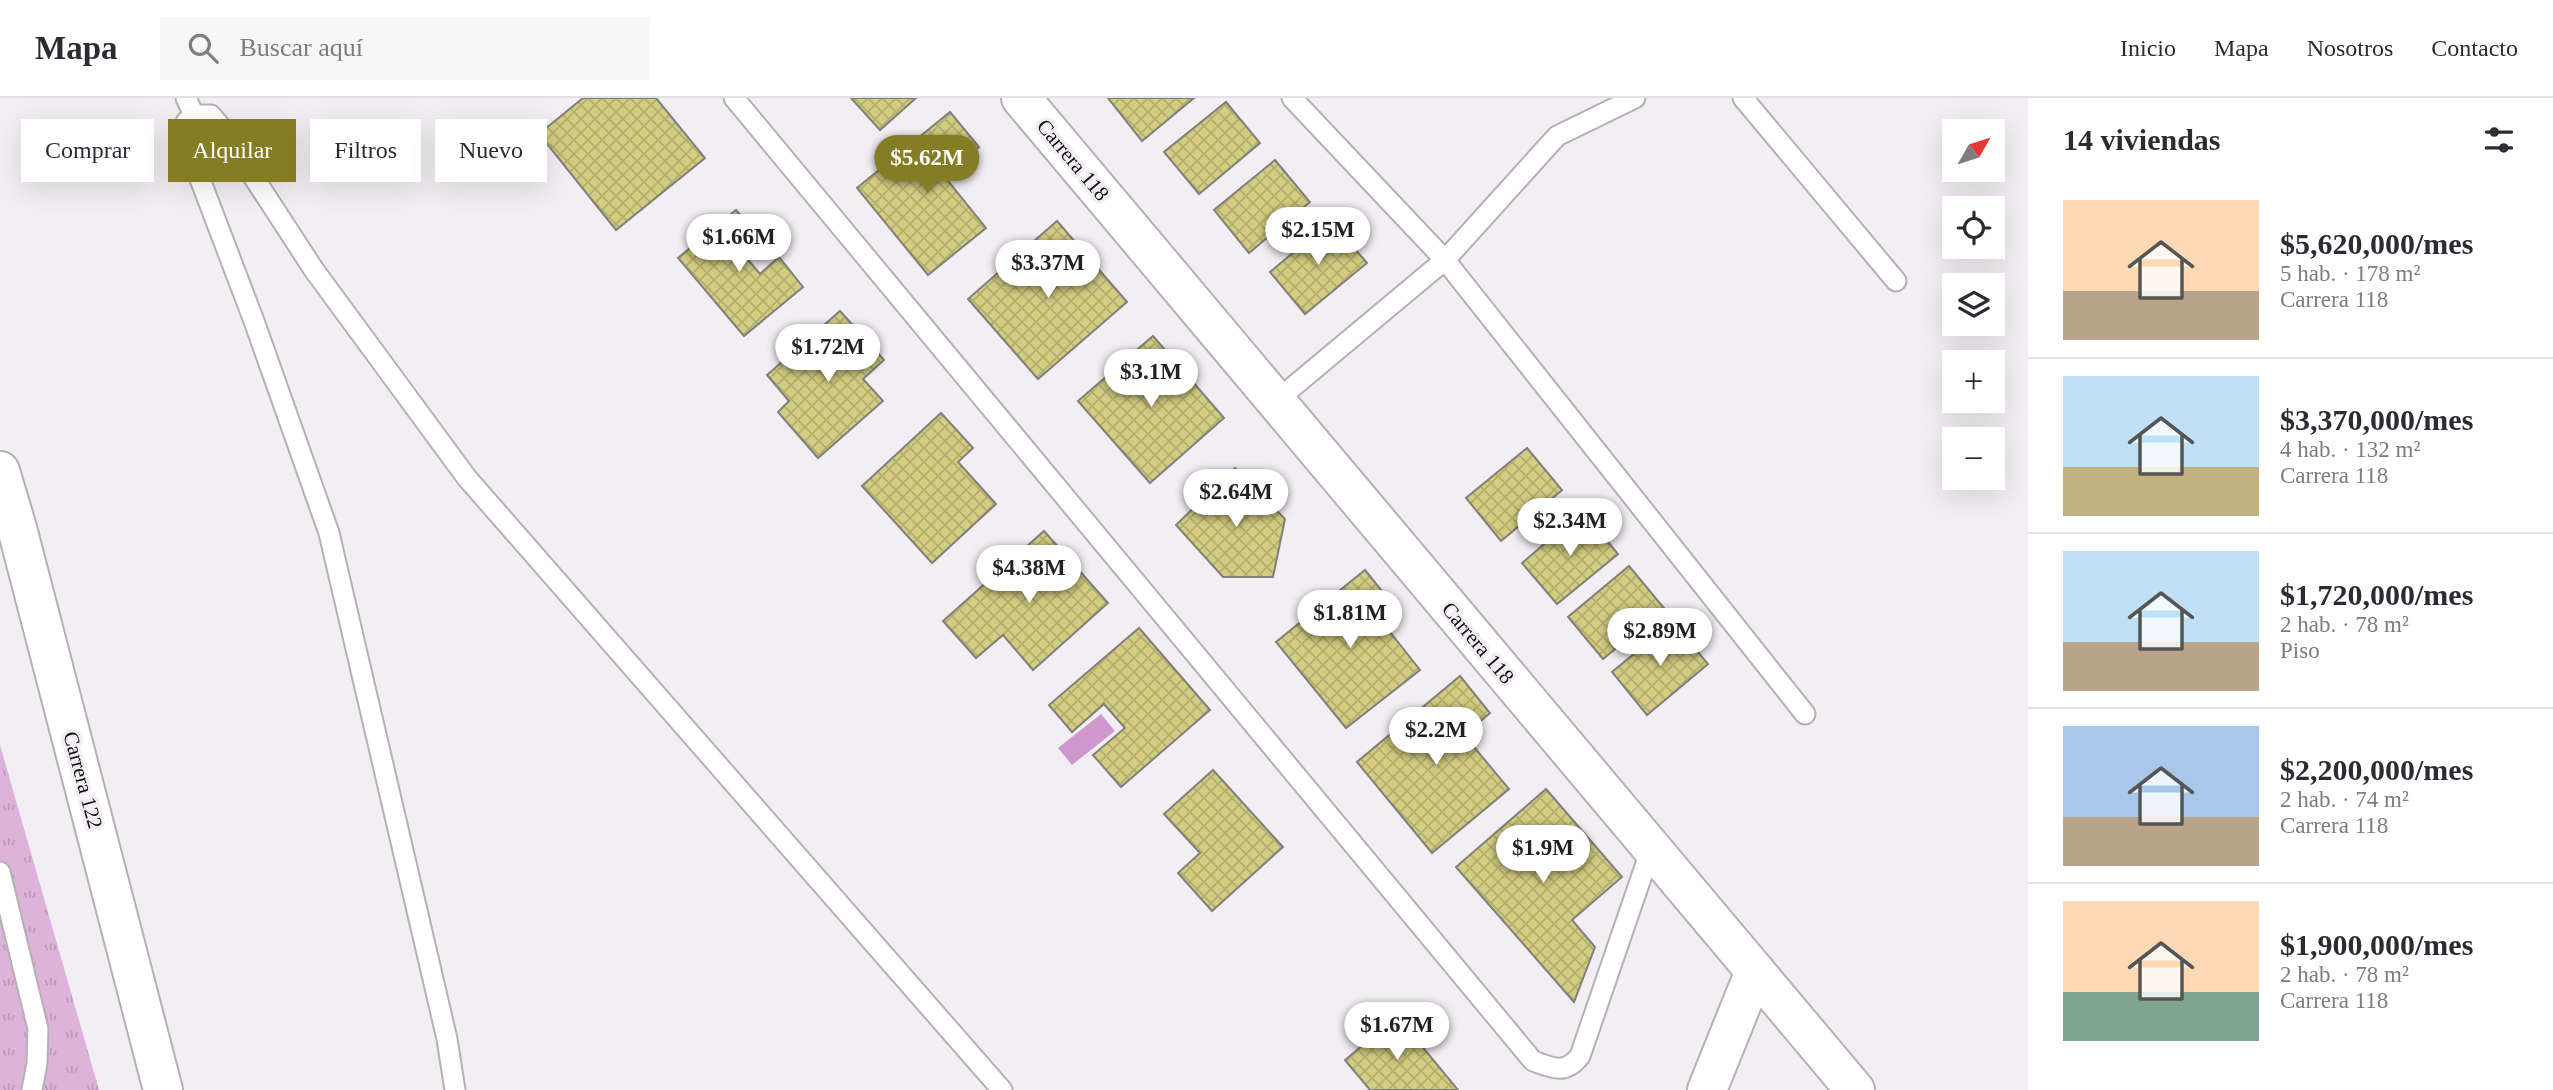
<!DOCTYPE html>
<html lang="es">
<head>
<meta charset="utf-8">
<style>
	body { margin:0; font-family:Georgia,serif; background:#f7f7f7; color:#2b2b33; height:100vh; display:flex; flex-direction:column; font-size:26px; white-space:nowrap }
	* { box-sizing:border-box; margin:0 }
	p { font-size:23px; color:#7c7c81 }
	.icon { flex:none; width:38px; height:38px; fill:none; stroke:currentColor; stroke-width:2; stroke-linecap:round; stroke-linejoin:round }
	.map { position:relative; flex:1; overflow:hidden }
	.drawer { display:flex; flex-direction:column; background:#fff; width:525px }
	.drawer>* { flex:none }
	.banner { position:absolute; left:21px; top:21px; width:665px; height:63px; display:flex; gap:14px }
	.needle { width:46px; rotate:51deg }
	.fabs { position:absolute; left:1942px; top:21px; display:grid; gap:14px }
	.fabs a { display:grid; place-items:center; width:63px; height:63px; border-radius:0px; background:#fff; box-shadow:0 7px 28px #0002; font-size:35px }
	.price { position:absolute; translate:-50% -60px; padding:0 16px; border-radius:24px; background:#fff; color:#222; font-size:23px; line-height:46px; filter:drop-shadow(0 2px 4px #0008) }
	.price::after { content:''; position:absolute; left:50%; top:42px; width:21px; height:16px; margin-left:-10px; background:inherit; clip-path:polygon(0 0,100% 0,50% 100%) }
	.price.active { background:#857d23; color:#fff }
	ul { padding:0; list-style:none }
	li { display:flex; align-items:center; gap:21px; height:175px; padding:0 35px }
	li+li { border-top:2px solid #e1e1e2 }
	li span { display:grid; place-items:center; flex:none; width:196px; height:140px; border-radius:0px; color:#555 }
	li>.icon { margin-inline-start:auto }
	span .icon { width:84px; height:84px; fill:#fffc; stroke-width:1 }
	li b { font-size:30px }
	h2 { display:flex; justify-content:space-between; align-items:center; height:84px; padding:0 35px; font-size:30px }
	.chip { padding:0 24px; border-radius:0px; background:#fff; box-shadow:0 7px 28px #0002; font-size:24px; line-height:63px }
	.chip.active { background:#857d23; color:#fff }
	header { display:flex; align-items:center; gap:42px; box-sizing:border-box; height:98px; padding:0 35px; background:#fff; border-bottom:2px solid #e1e1e2 }
	header strong { font-size:33px }
	nav { display:flex; gap:38px; margin-inline-start:auto; font-size:24px }
	.search { width:490px; height:63px; background:#f7f7f7; display:flex; align-items:center; gap:18px; box-sizing:border-box; padding:0 24px; border-radius:0px; color:#7c7c81; font-size:26px }
	main { display:flex; flex:1; min-height:0 }
	.map>svg:first-child { display:block }
	.park { fill:url(#park-tufts) }
	.water { fill:#cf98cd }
	.building { fill:url(#building-cross-hatch); stroke:#81817b; stroke-width:2 }
	.lines { fill:none; stroke-linecap:round; stroke-linejoin:round }
	.service-casing { stroke:#b5b0b4; stroke-width:23 }
	.minor-casing { stroke:#b5b0b4; stroke-width:42 }
	.tertiary-casing { stroke:#b5b0b4; stroke-width:42 }
	.service { stroke:#fff; stroke-width:19 }
	.minor { stroke:#fff; stroke-width:38 }
	.tertiary { stroke:#fff; stroke-width:38 }
	.labels { text-anchor:middle; dominant-baseline:central; stroke-width:7; stroke-linejoin:round; paint-order:stroke }
	.street-label { font-size:21px; fill:#110f11; stroke:#f3eef3 }
</style>
</head>
<body>
<header>
<strong>Mapa</strong>
<div class="search"><svg class="icon" aria-label="search" viewBox="0 0 24 24"><circle cx="10" cy="10" r="6"/><path d="M15 15l6 6"/></svg>Buscar aquí</div>
<nav><a>Inicio</a><a>Mapa</a><a>Nosotros</a><a>Contacto</a></nav>
</header>
<main>
<div class="map">
<svg width="2028" height="992" viewBox="0 0 2028 992">
	<defs>
		<pattern id="park-tufts" width="24" height="20" patternUnits="userSpaceOnUse" patternTransform="scale(1.75)"><rect width="24" height="20" fill="#ddb2db"/><path d="M3 7l-1-3M5 7V3M7 7l1-3M15 17l-1-3M17 17v-4M19 17l1-3" fill="none" stroke="#bd98bb"/></pattern>
		<pattern id="building-cross-hatch" width="8" height="8" patternUnits="userSpaceOnUse" patternTransform="scale(1.75)"><rect width="8" height="8" fill="#d3cc81"/><path d="M0 0l8 8M0 8l8-8" fill="none" stroke="#b4ae6e"/></pattern>
	</defs>
	<rect width="100%" height="100%" fill="#f3eef3"/>
	<polygon class="park" points="0,647 99,992 0,992"/>
	<polygon class="water" points="1101,616 1115,633 1072,667 1058,650"/>
	<g class="building">
		<polygon points="583,0 656,0 705,60 616,132 539,36"/>
		<polygon points="851,0 916,0 880,32"/>
		<polygon points="1108,0 1194,0 1142,43"/>
		<polygon points="1226,4 1260,45 1199,96 1164,54"/>
		<polygon points="950,14 979,49 944,78 986,130 928,177 857,90"/>
		<polygon points="1275,62 1310,104 1249,155 1214,112"/>
		<polygon points="736,112 761,142 744,157 760,176 779,159 803,189 744,238 678,160"/>
		<polygon points="1057,123 1127,204 1038,281 968,201"/>
		<polygon points="1331,123 1367,165 1305,216 1270,174"/>
		<polygon points="840,213 884,262 863,281 883,303 818,360 778,314 789,303 767,277"/>
		<polygon points="1153,238 1224,320 1150,385 1078,303"/>
		<polygon points="941,315 973,350 958,364 996,406 932,465 862,388"/>
		<polygon points="1527,350 1562,392 1501,443 1466,400"/>
		<polygon points="1235,370 1285,421 1273,479 1223,479 1176,427"/>
		<polygon points="1583,413 1618,456 1557,506 1522,465"/>
		<polygon points="1044,433 1108,505 1033,572 1003,537 976,560 943,523"/>
		<polygon points="1629,468 1664,510 1603,561 1568,519"/>
		<polygon points="1365,472 1398,513 1383,525 1420,572 1346,630 1276,544"/>
		<polygon points="1673,524 1708,566 1647,617 1612,574"/>
		<polygon points="1139,530 1210,612 1121,689 1093,657 1125,630 1104,606 1072,634 1049,607"/>
		<polygon points="1460,578 1490,615 1464,637 1509,691 1432,755 1357,664"/>
		<polygon points="1213,672 1283,749 1212,813 1178,775 1200,755 1164,716"/>
		<polygon points="1546,691 1622,779 1572,822 1595,849 1574,904 1456,769"/>
		<polygon points="1397,918 1458,992 1370,992 1345,962"/>
	</g>
	<g class="lines">
		<g class="service-casing">
			<g id="service">
				<polyline points="186,0 194,17"/>
				<path d="M 734,0 L 1533,963 C 1553,970 1565,977 1580,958 L 1651,751"/>
				<polyline points="1292,0 1445,162 1805,616"/>
				<polyline points="1743,0 1896,183"/>
				<polyline points="1276,303 1445,162 1557,38 1635,0"/>
				<polyline points="0,774 38,931 37,965 32,992"/>
				<polyline points="455,992 447,941 329,435 254,223 184,39 186,24 194,17 211,17 221,29 314,172 467,380 1002,992"/>
			</g>
		</g>
		<g class="minor-casing">
			<g id="minor">
				<polyline points="1021,0 1855,992"/>
				<polyline points="1707,992 1755,873"/>
			</g>
		</g>
		<g class="tertiary-casing">
			<polyline id="tertiary" points="0,373 17,430 163,992"/>
		</g>
		<use href="#service" class="service"/>
		<use href="#minor" class="minor"/>
		<use href="#tertiary" class="tertiary"/>
	</g>
	<g class="labels">
		<g class="street-label">
			<text transform="translate(1073 62) rotate(50)">Carrera 118</text>
			<text transform="translate(1478 545) rotate(50)">Carrera 118</text>
			<text transform="translate(83 682) rotate(75)">Carrera 122</text>
		</g>
	</g>
</svg>
<div class="fabs">
<a><svg class="needle" viewBox="-14 -14 28 28"><path d="M0-13l5 13h-10z" fill="#e53935"/><path d="M0 13l5-13h-10z" fill="#7c7c81"/></svg></a>
<a><svg class="icon" aria-label="locate" viewBox="0 0 24 24"><circle cx="12" cy="12" r="6"/><path d="M12 2v4M12 18v4M2 12h4M18 12h4"/></svg></a>
<a><svg class="icon" aria-label="layers" viewBox="0 0 24 24"><path d="M12 4l9 5-9 5-9-5zM3 14l9 5 9-5"/></svg></a>
<a>+</a>
<a>−</a>
</div>
<b class="price active" style="left:927px;top:97px">$5.62M</b>
<b class="price" style="left:1318px;top:169px">$2.15M</b>
<b class="price" style="left:739px;top:176px">$1.66M</b>
<b class="price" style="left:1048px;top:202px">$3.37M</b>
<b class="price" style="left:828px;top:286px">$1.72M</b>
<b class="price" style="left:1151px;top:311px">$3.1M</b>
<b class="price" style="left:1236px;top:431px">$2.64M</b>
<b class="price" style="left:1570px;top:460px">$2.34M</b>
<b class="price" style="left:1029px;top:507px">$4.38M</b>
<b class="price" style="left:1350px;top:552px">$1.81M</b>
<b class="price" style="left:1660px;top:570px">$2.89M</b>
<b class="price" style="left:1436px;top:669px">$2.2M</b>
<b class="price" style="left:1543px;top:787px">$1.9M</b>
<b class="price" style="left:1397px;top:964px">$1.67M</b>
<div class="banner">
<a class="chip">Comprar</a>
<a class="chip active">Alquilar</a>
<a class="chip">Filtros</a>
<a class="chip">Nuevo</a>
</div>
</div>
<section class="drawer">
<h2>14 viviendas<svg class="icon" aria-label="filters" viewBox="0 0 24 24"><path d="M4 7h16M4 17h16"/><circle cx="9" cy="7" r="2"/><circle cx="15" cy="17" r="2"/></svg></h2>
<ul>
<li><span style="background:linear-gradient(#ffd9b3 65%,#b9a48a 0)"><svg class="icon" aria-label="home" viewBox="0 0 24 24"><path d="M3 11l9-7 9 7M6 9v11h12V9"/></svg></span><div><b>$5,620,000/mes</b><p>5 hab. · 178 m²</p><p>Carrera 118</p></div></li>
<li><span style="background:linear-gradient(#bfe0f5 65%,#c2b280 0)"><svg class="icon" aria-label="home" viewBox="0 0 24 24"><path d="M3 11l9-7 9 7M6 9v11h12V9"/></svg></span><div><b>$3,370,000/mes</b><p>4 hab. · 132 m²</p><p>Carrera 118</p></div></li>
<li><span style="background:linear-gradient(#bfe0f5 65%,#b9a48a 0)"><svg class="icon" aria-label="home" viewBox="0 0 24 24"><path d="M3 11l9-7 9 7M6 9v11h12V9"/></svg></span><div><b>$1,720,000/mes</b><p>2 hab. · 78 m²</p><p>Piso</p></div></li>
<li><span style="background:linear-gradient(#a9c7e8 65%,#b9a48a 0)"><svg class="icon" aria-label="home" viewBox="0 0 24 24"><path d="M3 11l9-7 9 7M6 9v11h12V9"/></svg></span><div><b>$2,200,000/mes</b><p>2 hab. · 74 m²</p><p>Carrera 118</p></div></li>
<li><span style="background:linear-gradient(#ffd9b3 65%,#7fa58c 0)"><svg class="icon" aria-label="home" viewBox="0 0 24 24"><path d="M3 11l9-7 9 7M6 9v11h12V9"/></svg></span><div><b>$1,900,000/mes</b><p>2 hab. · 78 m²</p><p>Carrera 118</p></div></li>
</ul>
</section>
</main>
</body>
</html>
